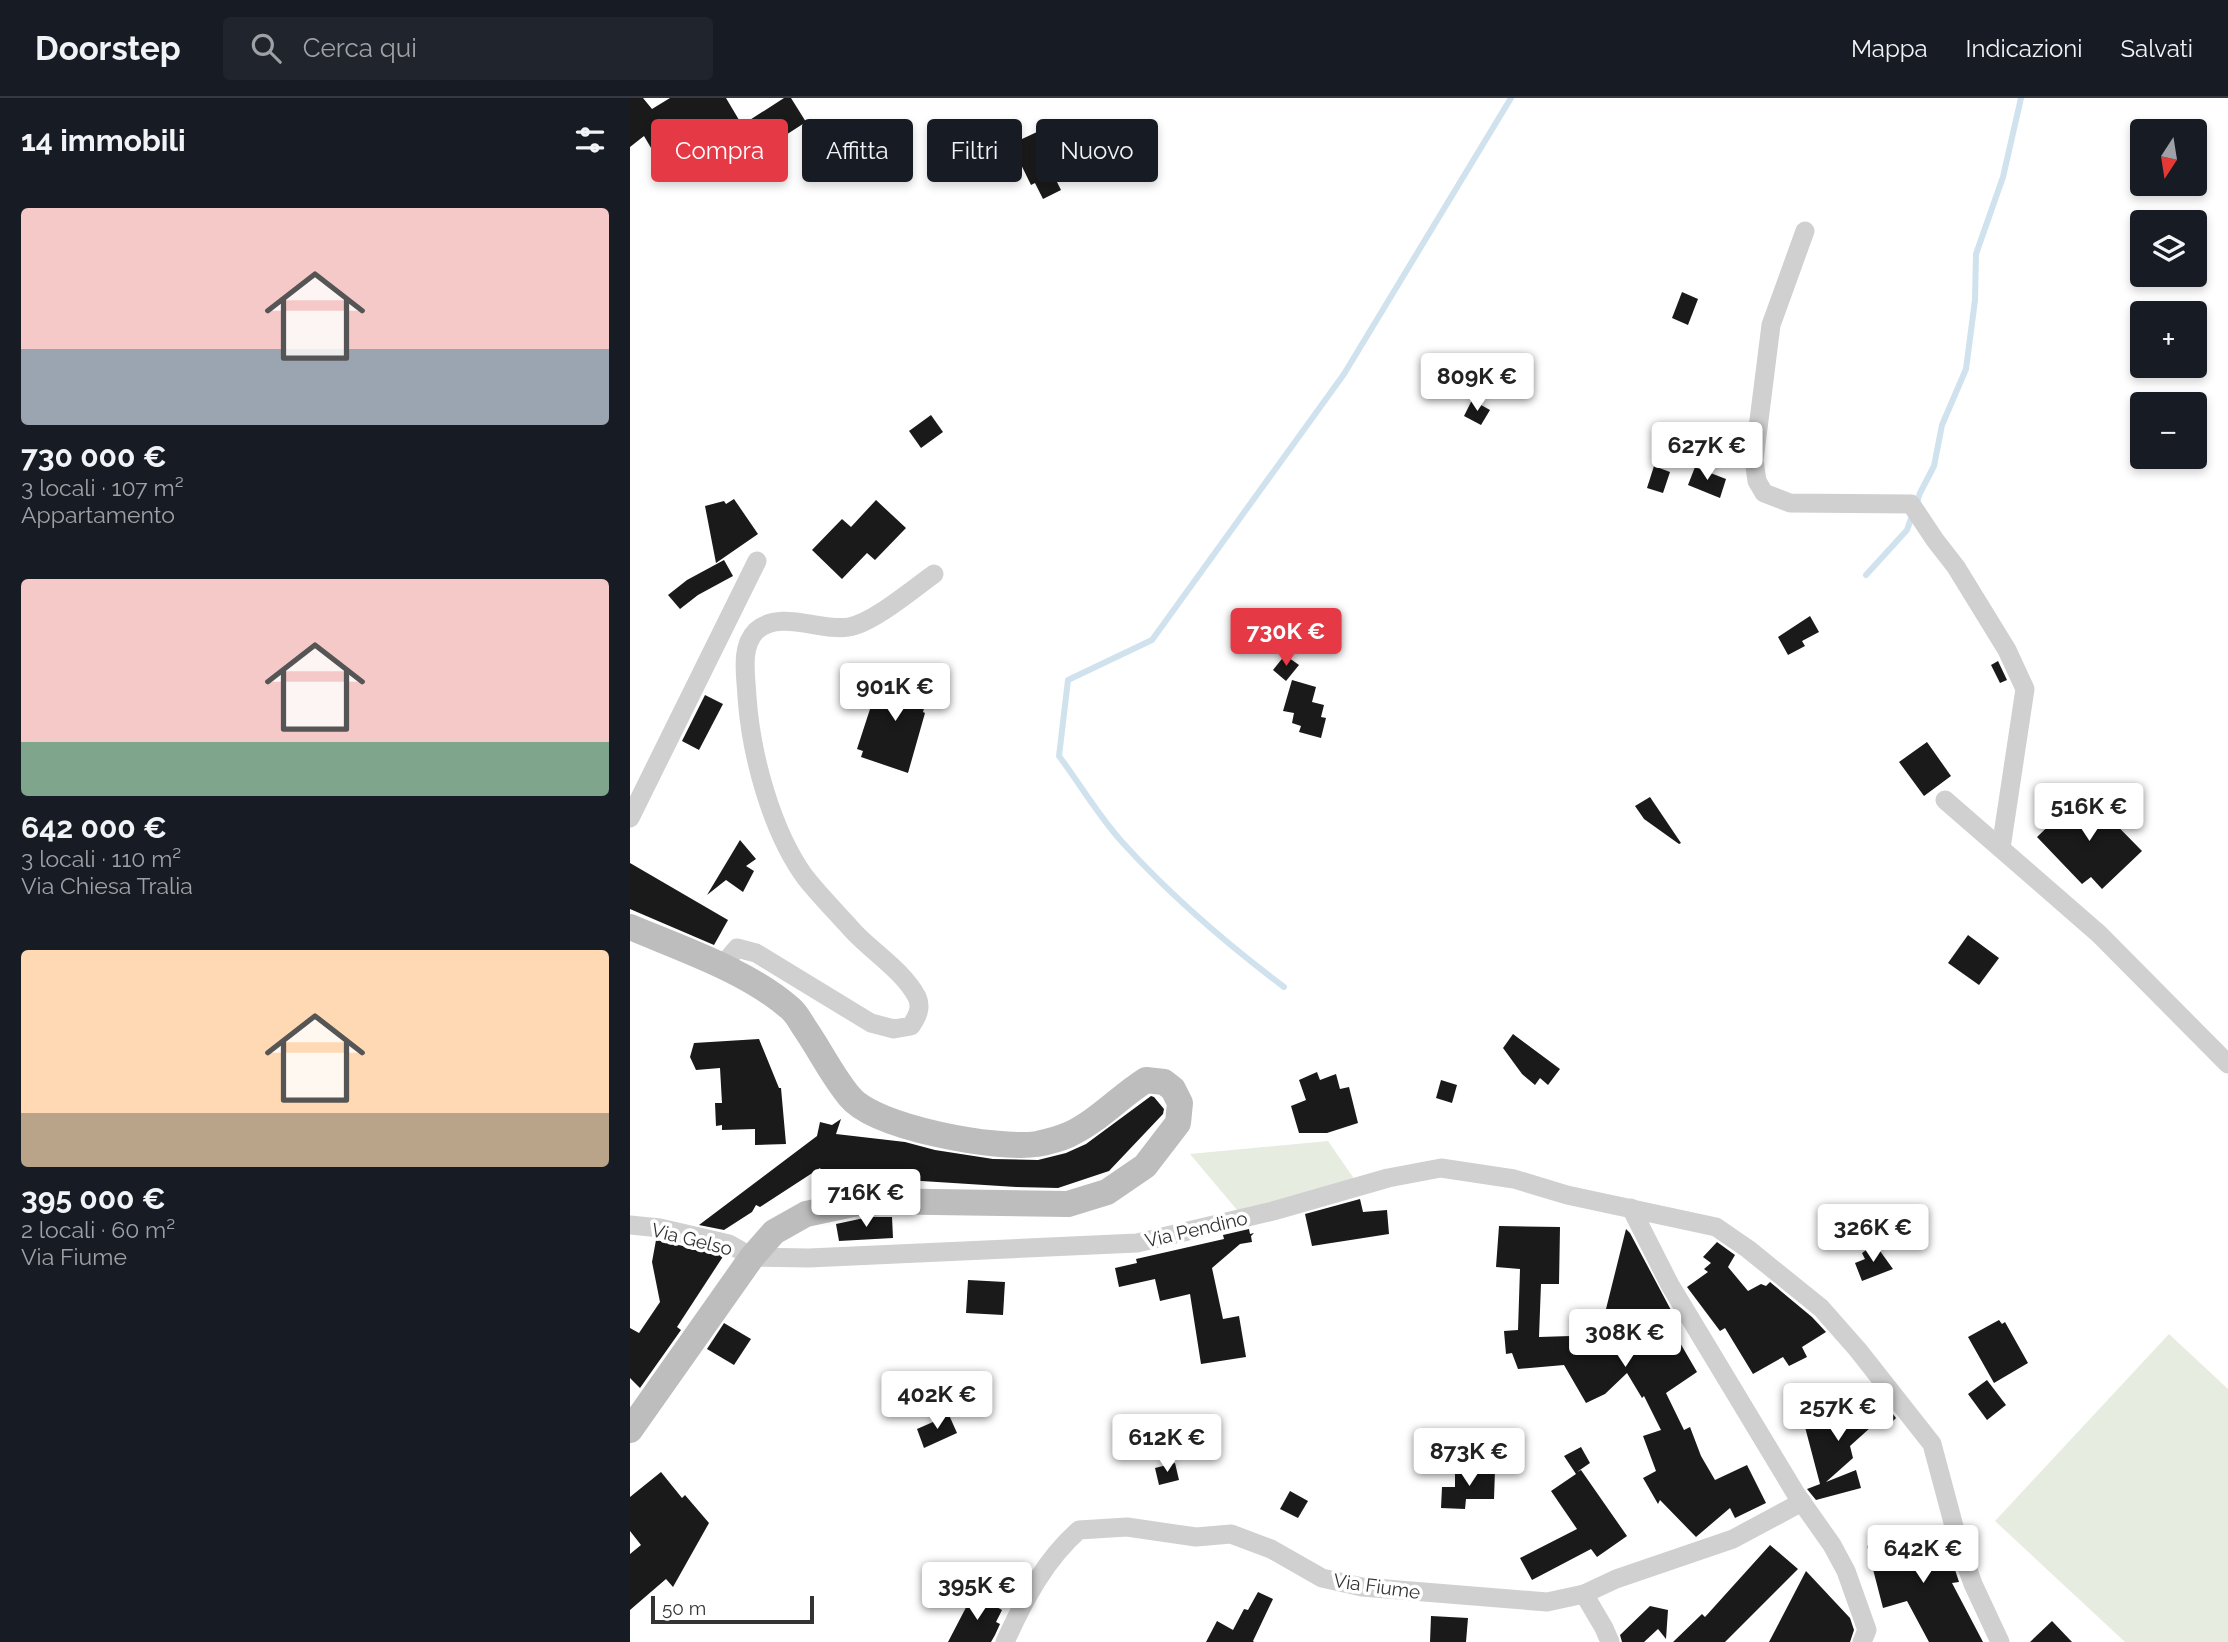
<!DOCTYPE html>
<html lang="it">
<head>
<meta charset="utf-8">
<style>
	body { margin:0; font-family:Raleway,sans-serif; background:#20242c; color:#f1f3f6; height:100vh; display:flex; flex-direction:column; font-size:26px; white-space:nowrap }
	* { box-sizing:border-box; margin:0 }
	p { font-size:23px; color:#9ea1a6 }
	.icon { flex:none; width:38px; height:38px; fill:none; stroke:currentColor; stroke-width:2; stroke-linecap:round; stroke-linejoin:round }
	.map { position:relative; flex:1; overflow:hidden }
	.side { display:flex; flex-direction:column; background:#171b24; width:630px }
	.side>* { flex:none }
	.top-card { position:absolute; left:21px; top:21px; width:665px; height:63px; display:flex; gap:14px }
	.needle { width:46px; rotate:192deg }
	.tools { position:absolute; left:1500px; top:21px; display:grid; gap:14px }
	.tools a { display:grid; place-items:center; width:77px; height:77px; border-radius:7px; background:#171b24; box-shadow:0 4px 10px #0003; font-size:35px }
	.scale { position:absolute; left:21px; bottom:18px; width:163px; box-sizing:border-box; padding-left:7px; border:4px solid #333; border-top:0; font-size:19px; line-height:24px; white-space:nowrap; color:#333; -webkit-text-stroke:5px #fff; paint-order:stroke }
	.price { position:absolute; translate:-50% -60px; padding:0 16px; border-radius:7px; background:#fff; color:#222; font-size:23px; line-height:46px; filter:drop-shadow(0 2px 4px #0008) }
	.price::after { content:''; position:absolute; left:50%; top:42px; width:21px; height:16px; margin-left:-10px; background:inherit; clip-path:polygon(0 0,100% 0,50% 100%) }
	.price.current { background:#e63946; color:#fff }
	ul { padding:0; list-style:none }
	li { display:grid; align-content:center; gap:14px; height:371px; padding:0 21px }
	li span { display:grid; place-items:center; height:217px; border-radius:7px; color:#555 }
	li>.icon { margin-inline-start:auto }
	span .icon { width:126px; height:126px; fill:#fffc; stroke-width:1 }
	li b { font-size:30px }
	h2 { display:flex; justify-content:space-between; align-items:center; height:84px; padding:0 21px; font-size:30px }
	.tag { padding:0 24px; border-radius:7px; background:#171b24; box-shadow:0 4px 10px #0003; font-size:24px; line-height:63px }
	.tag.current { background:#e63946; color:#fff }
	header { display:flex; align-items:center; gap:42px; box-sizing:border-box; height:98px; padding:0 35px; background:#171b24; border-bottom:2px solid #363941 }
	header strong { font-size:33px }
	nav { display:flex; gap:38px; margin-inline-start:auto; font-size:24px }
	.search { width:490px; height:63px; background:#20242c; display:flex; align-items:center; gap:18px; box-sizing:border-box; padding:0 24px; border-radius:7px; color:#9ea1a6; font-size:26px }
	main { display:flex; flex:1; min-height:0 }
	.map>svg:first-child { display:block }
	.green { fill:#e6ecdf }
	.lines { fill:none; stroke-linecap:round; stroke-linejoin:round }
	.stream { stroke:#cfe2ee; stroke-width:6 }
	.building { fill:#1a1a1a }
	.street { stroke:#d0d0d0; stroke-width:19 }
	.secondary { stroke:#bdbdbd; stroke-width:26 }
	.labels { text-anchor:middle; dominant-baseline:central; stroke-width:7; stroke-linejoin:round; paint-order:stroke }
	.street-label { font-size:19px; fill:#333; stroke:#fff }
</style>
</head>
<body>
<header>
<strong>Doorstep</strong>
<div class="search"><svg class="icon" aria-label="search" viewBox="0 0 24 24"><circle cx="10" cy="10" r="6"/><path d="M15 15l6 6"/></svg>Cerca qui</div>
<nav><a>Mappa</a><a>Indicazioni</a><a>Salvati</a></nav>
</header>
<main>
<section class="side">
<h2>14 immobili<svg class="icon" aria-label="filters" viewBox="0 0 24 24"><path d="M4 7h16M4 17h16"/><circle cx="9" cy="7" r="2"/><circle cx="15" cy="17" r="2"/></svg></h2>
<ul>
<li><span style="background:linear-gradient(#f6c9c9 65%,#9aa5b1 0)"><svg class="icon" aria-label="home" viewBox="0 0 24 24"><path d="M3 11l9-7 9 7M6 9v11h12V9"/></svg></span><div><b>730 000 €</b><p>3 locali · 107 m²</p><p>Appartamento</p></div></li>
<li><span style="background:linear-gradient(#f6c9c9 75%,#7fa58c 0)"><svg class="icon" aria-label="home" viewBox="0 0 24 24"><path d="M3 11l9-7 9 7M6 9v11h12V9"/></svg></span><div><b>642 000 €</b><p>3 locali · 110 m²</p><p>Via Chiesa Tralia</p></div></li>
<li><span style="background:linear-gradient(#ffd9b3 75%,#b9a48a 0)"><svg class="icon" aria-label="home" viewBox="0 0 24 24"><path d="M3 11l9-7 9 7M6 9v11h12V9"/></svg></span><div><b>395 000 €</b><p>2 locali · 60 m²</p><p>Via Fiume</p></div></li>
</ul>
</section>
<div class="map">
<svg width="1598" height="1544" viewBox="0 0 1598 1544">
	<rect width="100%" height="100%" fill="#fff"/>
	<g class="green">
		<polygon points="698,1043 734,1095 618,1125 560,1056"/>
		<polygon points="1539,1236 1598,1291 1598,1544 1495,1544 1365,1423"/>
	</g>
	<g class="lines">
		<g class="stream">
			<polyline points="1236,477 1277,432 1290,395 1304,368 1312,327 1336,271 1345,202 1346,156 1373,79 1391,0"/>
			<path d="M 654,889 C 597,846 541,798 493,745 C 469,719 450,686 429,658 L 438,582 L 522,542 L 714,276 L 881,0"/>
		</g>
	</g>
	<g class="building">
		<polygon points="0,0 13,0 22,11 40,0 96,0 112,27 154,0 161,0 176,24 148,42 156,54 117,78 81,21 39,47 42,51 27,60 14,38 0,49"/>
		<polygon points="407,34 427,74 423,76 431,92 413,101 405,85 401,87 381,46"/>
		<polygon points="1052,194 1068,201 1058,227 1042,220"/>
		<polygon points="842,302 860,312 851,327 834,318"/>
		<polygon points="301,317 313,334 291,350 279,333"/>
		<polygon points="1024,368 1040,374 1033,395 1017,390"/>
		<polygon points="1065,369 1096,381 1090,400 1058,387"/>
		<polygon points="104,401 128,436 86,465 75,408 94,403 96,406"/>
		<polygon points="246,402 276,430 245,462 237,455 212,481 182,452 212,421 221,429"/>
		<polygon points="94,462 103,478 68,497 50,511 38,497 57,482"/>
		<polygon points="1180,518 1189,534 1172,543 1175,548 1158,557 1148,539"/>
		<polygon points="655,557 669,567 656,583 643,572"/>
		<polygon points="1368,563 1377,582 1370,585 1361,567"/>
		<polygon points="263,574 301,586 293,614 295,615 278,675 231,659 233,653 227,651 241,608 247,609 256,580 261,582"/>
		<polygon points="662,582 686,589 682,604 694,607 691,619 696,620 691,640 669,634 671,628 662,625 664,615 653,613"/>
		<polygon points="75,597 93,606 69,652 52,643"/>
		<polygon points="1297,644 1321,678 1294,698 1269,664"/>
		<polygon points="1454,694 1512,753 1472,791 1461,779 1452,786 1407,739"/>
		<polygon points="1020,699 1051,745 1049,746 1014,721 1005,708"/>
		<polygon points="110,742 126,761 116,768 124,773 113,794 96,782 77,797"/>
		<polygon points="0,765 98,822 84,847 0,811"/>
		<polygon points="1338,837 1369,860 1349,887 1318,865"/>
		<polygon points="883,936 930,971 918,987 910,980 905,987 892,976 873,950"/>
		<polygon points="129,941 149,990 151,990 156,1046 125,1047 125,1031 92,1032 92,1027 86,1028 85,1005 92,1005 90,970 66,972 60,959 64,945"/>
		<polygon points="687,974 690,982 706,976 710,991 719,989 728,1025 697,1035 669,1035 661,1008 676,1002 669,982"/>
		<polygon points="811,982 827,987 822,1005 806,1000"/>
		<polygon points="521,998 524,999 534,1011 533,1016 479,1073 428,1090 386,1089 260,1081 260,1088 234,1088 205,1094 190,1070 130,1109 126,1107 122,1114 94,1132 69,1127 187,1038 190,1024 202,1027 211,1021 206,1036 275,1044 305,1052 363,1061 408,1062 436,1055 456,1046"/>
		<polygon points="730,1101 733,1114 757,1112 759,1136 682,1148 675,1116"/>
		<polygon points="239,1119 262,1119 263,1140 209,1143 206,1126"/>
		<polygon points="869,1128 930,1129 929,1186 911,1186 909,1239 941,1238 973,1223 996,1131 1000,1135 1042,1214 1035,1219 1067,1274 1036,1295 1054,1332 1060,1329 1071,1358 1085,1382 1117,1367 1136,1405 1105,1420 1100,1410 1066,1439 1030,1402 1028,1406 1013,1380 1026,1373 1013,1338 1031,1332 1014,1298 1012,1300 997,1275 975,1296 956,1305 934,1267 888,1271 882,1255 876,1256 874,1233 888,1232 890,1171 866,1169"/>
		<polygon points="619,1131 620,1136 624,1135 621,1138 622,1144 610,1146 582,1170 593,1221 609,1218 616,1259 571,1266 560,1196 530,1203 525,1181 489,1189 485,1170 507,1165 506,1161 594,1141 593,1137"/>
		<polygon points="26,1142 94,1157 47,1229 51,1232 10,1290 0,1280 0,1230 9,1235 30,1204 22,1164"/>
		<polygon points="1087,1144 1105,1157 1098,1169 1118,1193 1131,1186 1136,1188 1140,1184 1182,1219 1196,1234 1172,1249 1177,1259 1159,1268 1153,1259 1123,1276 1095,1230 1090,1233 1057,1189 1078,1174 1074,1171 1081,1165 1073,1159"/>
		<polygon points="1245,1146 1263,1171 1232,1183 1225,1165 1235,1161 1232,1155"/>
		<polygon points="338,1182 375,1184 373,1217 336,1215"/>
		<polygon points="1369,1222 1372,1226 1375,1224 1398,1265 1364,1285 1338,1239"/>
		<polygon points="94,1225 121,1241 104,1267 77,1251"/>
		<polygon points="1357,1282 1376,1307 1357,1322 1338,1296"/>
		<polygon points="1249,1298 1266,1320 1258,1328 1251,1320 1220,1348 1223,1360 1196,1384 1226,1372 1231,1390 1186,1402 1177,1391 1190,1386 1170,1310 1201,1301 1203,1310 1209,1308 1214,1329"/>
		<polygon points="319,1317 327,1335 294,1350 287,1331"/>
		<polygon points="951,1349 960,1365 947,1374 951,1372 997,1438 967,1459 961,1451 902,1482 890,1460 947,1431 921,1393 946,1376 934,1358"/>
		<polygon points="545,1365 549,1382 529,1387 525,1370"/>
		<polygon points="825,1372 865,1372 864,1401 836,1401 835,1411 811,1410 812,1389 825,1389"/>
		<polygon points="31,1374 52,1400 55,1397 79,1425 43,1489 36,1481 0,1512 0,1456 11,1447 0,1433 0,1399"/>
		<polygon points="660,1393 678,1403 668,1420 650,1411"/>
		<polygon points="1273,1433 1275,1442 1313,1435 1329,1484 1322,1485 1353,1544 1299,1544 1277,1503 1253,1510 1237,1448"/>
		<polygon points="1140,1447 1168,1471 1095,1544 1043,1544 1072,1516 1075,1519"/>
		<polygon points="1176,1473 1220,1520 1224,1532 1220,1544 1139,1544"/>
		<polygon points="628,1494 643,1501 623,1543 624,1544 576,1544 587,1523 603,1532 614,1511 618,1512"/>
		<polygon points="343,1496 372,1512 366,1524 370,1526 365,1537 361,1544 318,1544"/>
		<polygon points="1020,1508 1038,1512 1036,1541 1028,1531 1014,1544 992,1544 990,1537"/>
		<polygon points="801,1518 838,1520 836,1544 800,1544"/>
		<polygon points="1422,1523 1442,1544 1400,1544"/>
	</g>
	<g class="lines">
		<g class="street">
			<polyline points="1175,133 1141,227 1124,362 1127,383 1134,395 1160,405 1281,406 1305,442 1326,469 1377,552 1395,591 1371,750"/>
			<polyline points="1315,702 1469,836 1598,966"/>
			<polyline points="0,720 127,463"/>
			<path d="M 91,869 L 107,850 L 126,855 L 241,925 L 264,931 L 281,928 C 287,919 292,910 287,899 C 273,873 244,855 224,834 C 208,816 190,798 175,779 C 141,732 121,656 117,599 C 116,578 110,549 126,533 C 150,511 191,534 219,529 C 243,525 283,491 304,476"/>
			<polyline points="1001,1110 1040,1187 1166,1396 1202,1447 1216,1473 1237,1532 1232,1544"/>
			<polyline points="0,1127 30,1130 99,1146 122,1159 179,1160 507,1145 643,1113 758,1080 811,1070 884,1081 937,1097 1086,1129 1118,1151 1191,1210 1228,1252 1302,1346 1329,1447 1343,1486 1370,1544"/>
			<polyline points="954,1496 974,1530 980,1544"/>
			<path d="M 375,1544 C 394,1502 415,1462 449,1432 L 497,1429 L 566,1439 L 601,1436 L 641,1451 L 692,1480 L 732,1489 L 917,1504 L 954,1496 L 986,1481 L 1103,1441 L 1172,1404"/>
		</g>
		<path class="secondary" d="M 0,829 C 52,851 118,873 161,911 C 167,916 171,925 176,932 C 191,954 203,979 220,999 C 245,1030 368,1052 407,1046 C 417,1044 429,1041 438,1037 C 467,1024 489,999 516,982 L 534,984 L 543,991 L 550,1005 L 548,1025 L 515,1068 L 477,1094 L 438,1106 L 237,1103 L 176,1116 L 144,1134 L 122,1159 L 0,1332"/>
	</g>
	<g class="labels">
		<g class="street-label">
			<text transform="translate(566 1131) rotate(-13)">Via Pendino</text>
			<text transform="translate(62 1141) rotate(14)">Via Gelso</text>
			<text transform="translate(747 1488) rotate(8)">Via Fiume</text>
		</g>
	</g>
</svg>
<div class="tools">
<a><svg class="needle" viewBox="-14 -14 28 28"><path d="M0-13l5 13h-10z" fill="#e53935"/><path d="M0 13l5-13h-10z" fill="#9ea1a6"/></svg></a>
<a><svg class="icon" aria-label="layers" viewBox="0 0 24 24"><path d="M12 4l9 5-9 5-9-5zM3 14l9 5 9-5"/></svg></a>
<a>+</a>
<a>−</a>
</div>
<div class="scale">50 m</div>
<b class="price" style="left:847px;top:315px">809K €</b>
<b class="price" style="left:1077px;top:384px">627K €</b>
<b class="price current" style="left:656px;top:570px">730K €</b>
<b class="price" style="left:265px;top:625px">901K €</b>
<b class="price" style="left:1459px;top:745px">516K €</b>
<b class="price" style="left:236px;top:1131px">716K €</b>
<b class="price" style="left:1243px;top:1166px">326K €</b>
<b class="price" style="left:995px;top:1271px">308K €</b>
<b class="price" style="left:307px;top:1333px">402K €</b>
<b class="price" style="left:1208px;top:1345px">257K €</b>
<b class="price" style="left:537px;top:1376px">612K €</b>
<b class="price" style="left:839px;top:1390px">873K €</b>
<b class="price" style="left:1293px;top:1487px">642K €</b>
<b class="price" style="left:347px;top:1524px">395K €</b>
<div class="top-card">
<a class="tag current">Compra</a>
<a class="tag">Affitta</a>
<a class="tag">Filtri</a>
<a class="tag">Nuovo</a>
</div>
</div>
</main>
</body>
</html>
